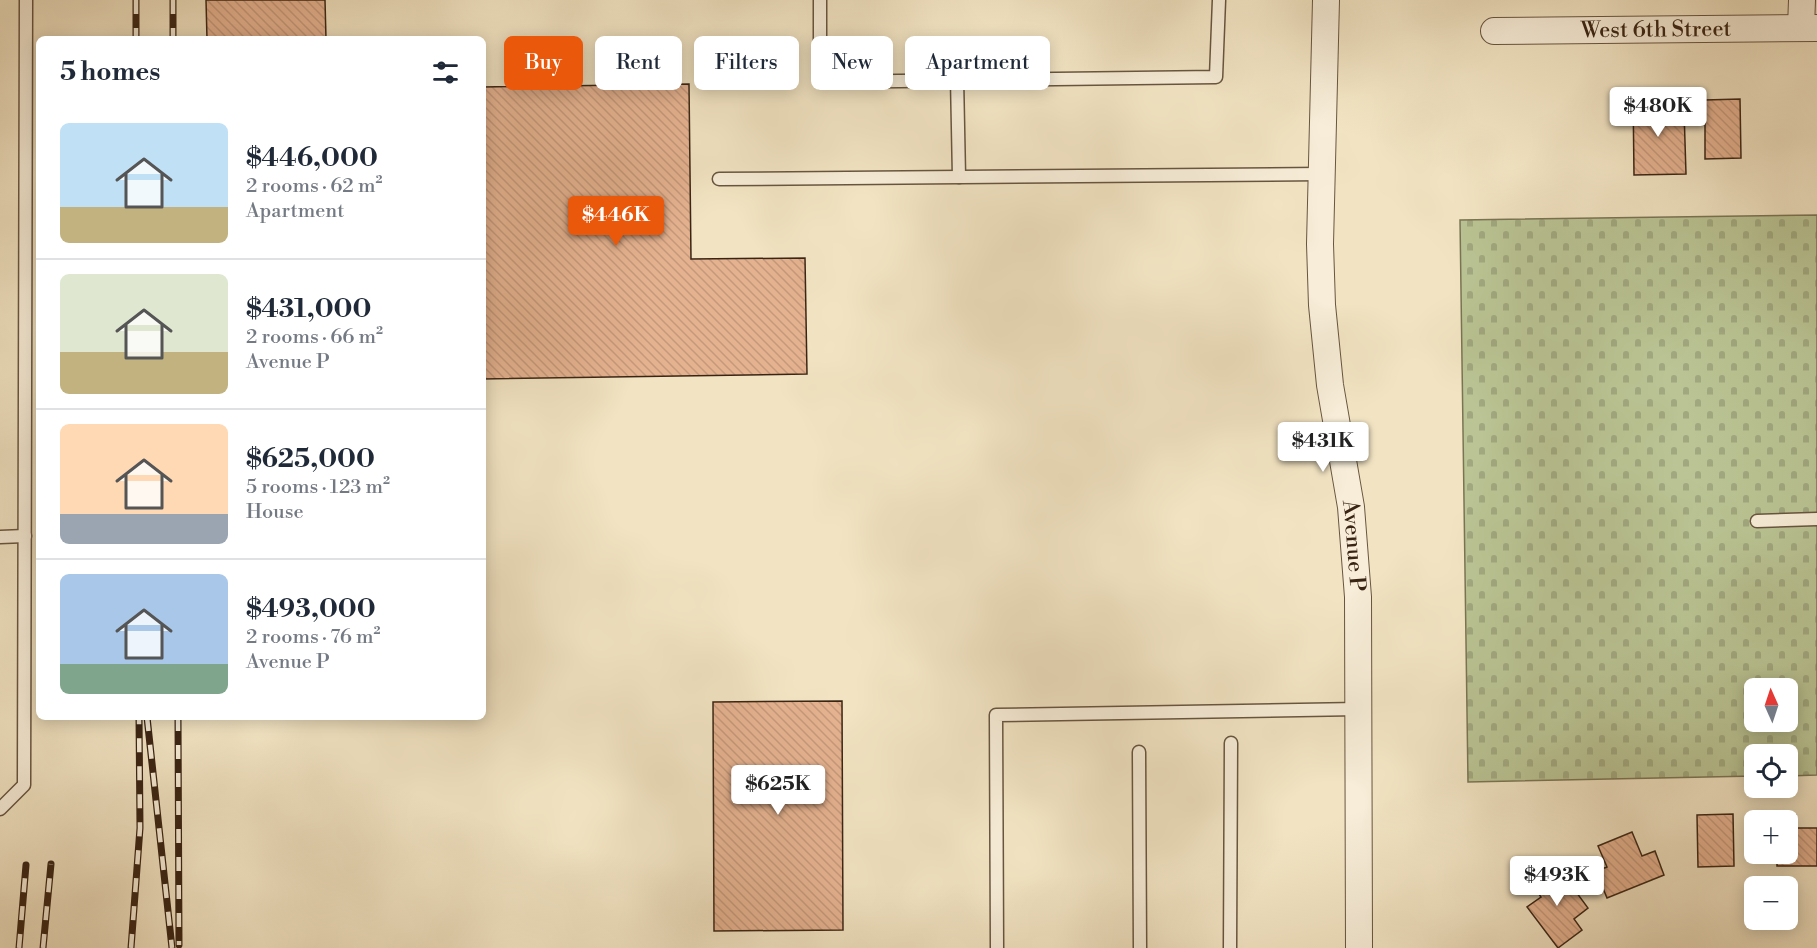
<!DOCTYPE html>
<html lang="en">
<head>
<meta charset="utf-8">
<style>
	body { margin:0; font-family:"Libre Bodoni",serif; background:#f2f2f3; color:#1f2937; height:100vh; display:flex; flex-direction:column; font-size:22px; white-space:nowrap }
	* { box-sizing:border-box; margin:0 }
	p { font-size:20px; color:#747a83 }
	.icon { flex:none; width:33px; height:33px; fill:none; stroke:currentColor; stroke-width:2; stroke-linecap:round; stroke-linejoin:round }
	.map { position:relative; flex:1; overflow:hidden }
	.drawer { position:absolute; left:36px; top:36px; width:450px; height:684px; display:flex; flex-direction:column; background:#fff; border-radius:9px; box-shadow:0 3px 15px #0003 }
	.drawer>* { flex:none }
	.hud { position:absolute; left:504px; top:36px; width:570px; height:54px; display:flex; gap:12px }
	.needle { width:39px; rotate:357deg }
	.tools { position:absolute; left:1744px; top:678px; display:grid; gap:12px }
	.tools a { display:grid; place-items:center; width:54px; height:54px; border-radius:9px; background:#fff; box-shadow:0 3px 15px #0003; font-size:30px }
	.price { position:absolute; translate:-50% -51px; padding:0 14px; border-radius:6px; background:#fff; color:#222; font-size:20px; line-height:39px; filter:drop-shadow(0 2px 3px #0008) }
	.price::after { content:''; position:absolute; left:50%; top:36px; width:18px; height:14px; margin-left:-9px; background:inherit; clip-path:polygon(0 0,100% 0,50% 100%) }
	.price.selected { background:#ea580c; color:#fff }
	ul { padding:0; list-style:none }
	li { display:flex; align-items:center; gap:18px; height:150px; padding:0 24px }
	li+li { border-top:2px solid #e0e1e3 }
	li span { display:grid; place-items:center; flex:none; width:168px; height:120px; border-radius:9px; color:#555 }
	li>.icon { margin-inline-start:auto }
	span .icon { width:72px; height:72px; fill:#fffc; stroke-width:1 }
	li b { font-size:26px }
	h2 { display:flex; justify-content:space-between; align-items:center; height:72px; padding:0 24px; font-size:26px }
	.chip { padding:0 21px; border-radius:9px; background:#fff; box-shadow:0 3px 15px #0003; font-size:21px; line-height:54px }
	.chip.selected { background:#ea580c; color:#fff }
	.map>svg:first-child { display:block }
	.cemetery { fill:url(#cemetery-stones); stroke:#7a7454; stroke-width:1.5; fill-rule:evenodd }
	.building { fill:url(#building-back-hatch); stroke:#3a2515; stroke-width:1.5 }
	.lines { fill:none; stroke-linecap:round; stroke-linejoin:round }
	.service-casing { stroke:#685540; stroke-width:15 }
	.minor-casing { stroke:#685540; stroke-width:28 }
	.service { stroke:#f7edd8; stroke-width:12 }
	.minor { stroke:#f7edd8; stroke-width:26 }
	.rail-casing { stroke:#3a2515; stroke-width:7 }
	.rail { stroke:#f7edd8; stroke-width:4.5; stroke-dasharray:14; stroke-linecap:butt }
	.labels { text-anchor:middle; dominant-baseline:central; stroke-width:5; stroke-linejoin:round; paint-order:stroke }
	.street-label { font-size:22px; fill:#3a2515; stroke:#f7edd8 }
</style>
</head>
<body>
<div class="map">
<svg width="1817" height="948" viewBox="0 0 1817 948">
	<defs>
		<pattern id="cemetery-stones" width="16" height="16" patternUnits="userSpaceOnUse" patternTransform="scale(1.5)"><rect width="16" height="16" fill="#bac494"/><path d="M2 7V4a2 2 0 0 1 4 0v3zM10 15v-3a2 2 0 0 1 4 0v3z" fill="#a1a87f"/></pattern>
		<pattern id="building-back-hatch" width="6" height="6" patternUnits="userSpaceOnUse" patternTransform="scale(1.5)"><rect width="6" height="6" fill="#e5b290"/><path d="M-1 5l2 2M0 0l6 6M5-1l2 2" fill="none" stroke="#c5997b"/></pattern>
	</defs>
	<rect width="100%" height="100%" fill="#f2e4c3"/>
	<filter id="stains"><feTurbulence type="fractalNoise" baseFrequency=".00333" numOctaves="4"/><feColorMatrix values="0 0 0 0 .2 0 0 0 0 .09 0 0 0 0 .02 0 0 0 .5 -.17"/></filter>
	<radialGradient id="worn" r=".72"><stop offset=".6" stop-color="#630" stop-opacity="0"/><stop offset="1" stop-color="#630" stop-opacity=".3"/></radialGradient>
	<path class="cemetery" d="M 1817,215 L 1817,775 L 1788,776 L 1788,754 L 1755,754 L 1755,776 L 1468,782 L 1460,220 ZM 1755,688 L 1788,688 L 1788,722 L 1755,722 Z"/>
	<g class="building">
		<polygon points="206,0 325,0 326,39 207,39"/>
		<polygon points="689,84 691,259 805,258 807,374 483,379 483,87"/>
		<polygon points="1655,91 1655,111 1684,110 1686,174 1634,175 1633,92"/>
		<polygon points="1740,99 1741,158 1705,159 1705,100"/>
		<polygon points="842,701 843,930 714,931 713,702"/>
		<polygon points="1733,814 1734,866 1698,867 1697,815"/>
		<polygon points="1777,815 1796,815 1796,828 1817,828 1817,866 1777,866 1777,854 1788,854 1788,820 1777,820"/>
		<polygon points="1632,832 1642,856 1655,851 1664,875 1607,898 1596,871 1607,867 1598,846"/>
		<polygon points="1557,866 1588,908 1574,919 1582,930 1558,948 1527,907 1541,897 1532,884"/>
	</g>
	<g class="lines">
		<g class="service-casing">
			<g id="service">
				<polyline points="820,0 820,82 1216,77 1219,0"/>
				<polyline points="957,78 959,177"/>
				<polyline points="719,179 1322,174"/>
				<polyline points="1757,521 1817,519"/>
				<polyline points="0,537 25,536"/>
				<polyline points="1139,752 1140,948"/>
				<polyline points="0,809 24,785 26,0"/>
				<polyline points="997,948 996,715 1358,709"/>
				<polyline points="1230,948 1231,743"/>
			</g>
		</g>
		<g class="minor-casing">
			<g id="minor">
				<path id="s1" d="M 1326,0 L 1320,244 L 1322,305 L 1330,385 L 1351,507 L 1358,597 L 1359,948"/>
				<polyline points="1801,28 1802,0"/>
				<path id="s2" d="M 1494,31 L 1817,28"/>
			</g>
		</g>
		<use href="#service" class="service"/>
		<use href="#minor" class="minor"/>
		<g class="rail-casing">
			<g id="rail">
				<polyline points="136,0 136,39"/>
				<polyline points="173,0 173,39"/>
				<polyline points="147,717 172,948"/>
				<polyline points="178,717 179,945"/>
				<polyline points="19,948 26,865"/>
				<polyline points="43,948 51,864"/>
				<polyline points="131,948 140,828 139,717"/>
			</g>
		</g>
		<use href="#rail" class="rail"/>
	</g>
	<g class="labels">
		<g class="street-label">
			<text stroke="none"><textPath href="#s2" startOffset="162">West 6th Street</textPath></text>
			<text stroke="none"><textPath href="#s1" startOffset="548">Avenue P</textPath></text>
		</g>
	</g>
	<rect width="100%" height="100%" filter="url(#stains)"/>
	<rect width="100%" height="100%" fill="url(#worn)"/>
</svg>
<div class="tools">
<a><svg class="needle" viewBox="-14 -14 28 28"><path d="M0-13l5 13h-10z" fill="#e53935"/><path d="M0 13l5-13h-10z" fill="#747a83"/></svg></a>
<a><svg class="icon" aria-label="locate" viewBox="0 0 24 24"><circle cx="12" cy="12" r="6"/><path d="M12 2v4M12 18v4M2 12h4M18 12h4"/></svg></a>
<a>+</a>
<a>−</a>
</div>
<b class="price" style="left:1658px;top:138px">$480K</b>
<b class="price selected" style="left:616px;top:247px">$446K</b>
<b class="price" style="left:1323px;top:473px">$431K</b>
<b class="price" style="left:778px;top:816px">$625K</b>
<b class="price" style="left:1557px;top:907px">$493K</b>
<div class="hud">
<a class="chip selected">Buy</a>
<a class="chip">Rent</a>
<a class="chip">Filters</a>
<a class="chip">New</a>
<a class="chip">Apartment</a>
</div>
<section class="drawer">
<h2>5 homes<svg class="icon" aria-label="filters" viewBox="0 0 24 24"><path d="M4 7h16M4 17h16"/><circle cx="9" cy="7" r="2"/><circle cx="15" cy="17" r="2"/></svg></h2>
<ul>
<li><span style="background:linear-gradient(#bfe0f5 70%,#c2b280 0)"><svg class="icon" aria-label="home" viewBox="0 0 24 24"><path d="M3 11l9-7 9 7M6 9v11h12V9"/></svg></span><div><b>$446,000</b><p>2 rooms · 62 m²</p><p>Apartment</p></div></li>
<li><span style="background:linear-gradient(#dfe7d0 65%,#c2b280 0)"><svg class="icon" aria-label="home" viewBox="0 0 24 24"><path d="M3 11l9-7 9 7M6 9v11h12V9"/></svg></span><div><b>$431,000</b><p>2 rooms · 66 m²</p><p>Avenue P</p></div></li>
<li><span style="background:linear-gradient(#ffd9b3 75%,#9aa5b1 0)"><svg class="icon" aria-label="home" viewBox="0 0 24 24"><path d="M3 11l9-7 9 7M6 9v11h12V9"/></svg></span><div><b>$625,000</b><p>5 rooms · 123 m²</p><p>House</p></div></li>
<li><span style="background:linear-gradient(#a9c7e8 75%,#7fa58c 0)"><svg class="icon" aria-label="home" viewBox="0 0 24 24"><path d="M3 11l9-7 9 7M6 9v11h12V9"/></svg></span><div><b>$493,000</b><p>2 rooms · 76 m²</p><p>Avenue P</p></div></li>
</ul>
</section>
</div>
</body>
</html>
